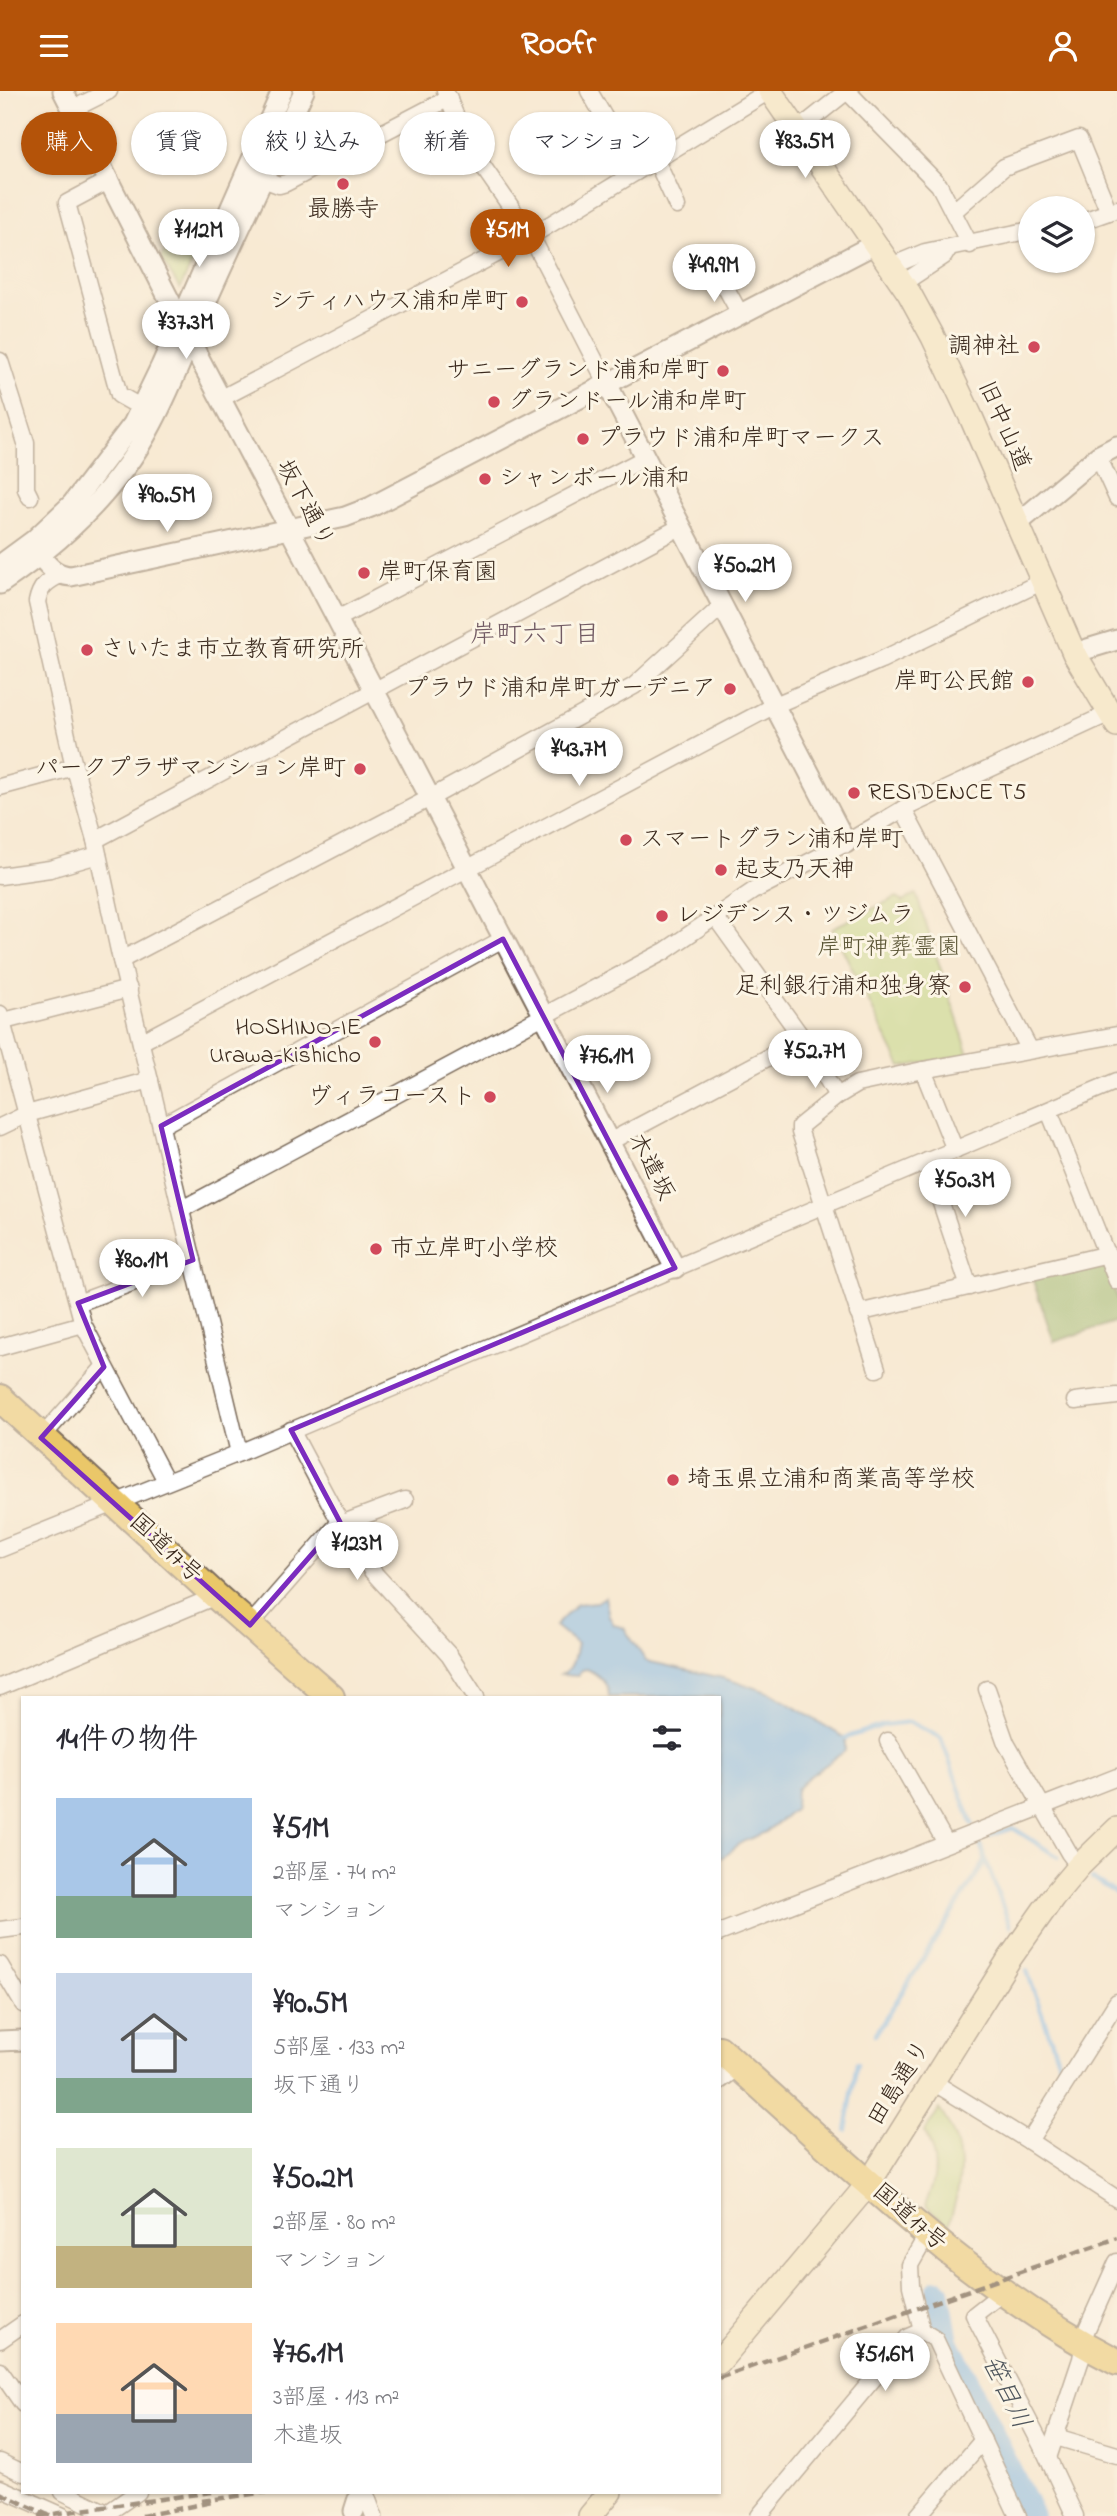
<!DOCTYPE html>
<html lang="ja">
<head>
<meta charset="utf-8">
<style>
	body { margin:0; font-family:"Indie Flower","Klee One",sans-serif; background:#f2f2f3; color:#2b2b33; height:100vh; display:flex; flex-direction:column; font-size:26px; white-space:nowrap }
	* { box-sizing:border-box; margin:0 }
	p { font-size:23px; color:#7c7c81 }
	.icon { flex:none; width:38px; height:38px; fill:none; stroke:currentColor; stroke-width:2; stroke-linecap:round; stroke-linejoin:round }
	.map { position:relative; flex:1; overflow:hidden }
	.side { position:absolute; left:21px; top:1605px; width:700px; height:798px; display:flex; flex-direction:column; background:#fff; border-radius:0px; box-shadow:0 2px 5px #0004 }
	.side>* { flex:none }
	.hud { position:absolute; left:21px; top:21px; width:700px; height:63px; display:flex; gap:14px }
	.buttons { position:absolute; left:1018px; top:105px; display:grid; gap:14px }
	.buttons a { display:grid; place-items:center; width:77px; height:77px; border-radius:50%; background:#fff; box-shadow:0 2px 5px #0004; font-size:35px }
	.price { position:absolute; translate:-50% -60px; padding:0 16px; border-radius:24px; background:#fff; color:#222; font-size:23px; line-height:46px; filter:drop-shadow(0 2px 4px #0008) }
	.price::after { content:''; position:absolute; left:50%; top:42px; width:21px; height:16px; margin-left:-10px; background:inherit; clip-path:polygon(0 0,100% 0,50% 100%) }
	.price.selected { background:#b45309; color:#fff }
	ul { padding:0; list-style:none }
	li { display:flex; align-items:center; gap:21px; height:175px; padding:0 35px }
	li span { display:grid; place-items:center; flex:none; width:196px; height:140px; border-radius:0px; color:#555 }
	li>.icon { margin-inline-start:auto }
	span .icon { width:84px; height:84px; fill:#fffc; stroke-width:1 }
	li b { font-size:30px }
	h2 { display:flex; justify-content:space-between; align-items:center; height:84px; padding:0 35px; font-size:30px }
	.chip { padding:0 24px; border-radius:32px; background:#fff; box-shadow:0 2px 5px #0004; font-size:24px; line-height:63px }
	.chip.selected { background:#b45309; color:#fff }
	header { display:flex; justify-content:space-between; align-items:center; height:91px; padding:0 35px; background:#b45309; color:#fff; font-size:32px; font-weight:800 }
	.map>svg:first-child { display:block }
	.green { fill:#b8d57b; stroke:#7a804c; stroke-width:2 }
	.forest { fill:#92b66b; stroke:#667044; stroke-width:2 }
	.water { fill:#7ab8ed; stroke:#5a7186; stroke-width:2 }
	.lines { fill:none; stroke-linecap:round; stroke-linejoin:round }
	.stream { stroke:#7ab8ed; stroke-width:4.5 }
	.river { stroke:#7ab8ed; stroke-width:24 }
	.minor-casing { stroke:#7d6d5d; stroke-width:19 }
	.tertiary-casing { stroke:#7d6d5d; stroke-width:23 }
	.secondary-casing { stroke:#7d6d5d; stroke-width:26 }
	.trunk-casing { stroke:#7d6d5d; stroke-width:30 }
	.minor { stroke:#fff; stroke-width:16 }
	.tertiary { stroke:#fff; stroke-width:19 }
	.secondary { stroke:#f7e9c3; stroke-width:23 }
	.trunk { stroke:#eac769; stroke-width:26 }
	.rail { stroke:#3b2a1e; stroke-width:4.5; stroke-dasharray:10 5; stroke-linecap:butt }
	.marked { fill:none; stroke:#7b2cbf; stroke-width:5; stroke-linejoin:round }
	.poi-dot { fill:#d1495b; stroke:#fcf5e5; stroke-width:2.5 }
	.labels { text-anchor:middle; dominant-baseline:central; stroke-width:6; stroke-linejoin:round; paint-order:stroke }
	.poi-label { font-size:24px; fill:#3b2a1e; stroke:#fcf5e5; text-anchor:start }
	.street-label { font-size:24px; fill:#3b2a1e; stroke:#fcf5e5 }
	.park-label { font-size:24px; fill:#5a5535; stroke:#fcf5e5 }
	.neighbourhood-label { font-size:26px; fill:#725b64; stroke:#fcf5e5 }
	.water-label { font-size:26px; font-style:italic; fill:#4e555c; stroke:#fcf5e5 }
</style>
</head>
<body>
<header><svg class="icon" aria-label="menu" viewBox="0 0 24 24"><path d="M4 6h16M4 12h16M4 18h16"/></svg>Roofr<svg class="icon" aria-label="person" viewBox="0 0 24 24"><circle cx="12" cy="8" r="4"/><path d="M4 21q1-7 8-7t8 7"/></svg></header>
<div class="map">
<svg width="1117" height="2425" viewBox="0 0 1117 2425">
	<rect width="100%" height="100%" fill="#fcf5e5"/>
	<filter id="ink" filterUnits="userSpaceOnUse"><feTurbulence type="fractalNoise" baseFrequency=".0143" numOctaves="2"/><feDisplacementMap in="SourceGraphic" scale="14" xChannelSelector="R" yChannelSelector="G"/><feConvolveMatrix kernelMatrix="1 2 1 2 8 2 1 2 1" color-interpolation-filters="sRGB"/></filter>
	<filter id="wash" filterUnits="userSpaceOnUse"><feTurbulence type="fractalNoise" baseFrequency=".00686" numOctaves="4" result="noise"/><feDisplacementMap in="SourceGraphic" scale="28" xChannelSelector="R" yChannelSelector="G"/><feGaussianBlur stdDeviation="1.57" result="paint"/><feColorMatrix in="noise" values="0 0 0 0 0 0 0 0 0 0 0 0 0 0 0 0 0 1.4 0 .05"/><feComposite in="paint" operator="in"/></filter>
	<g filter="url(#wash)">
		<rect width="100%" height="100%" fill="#f8ead3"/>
		<g class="green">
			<polygon points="205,144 180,198 161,167 162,163 194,151"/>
			<polygon points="916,803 969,964 901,976 832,837 897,806 902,811"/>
			<path d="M 939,2018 C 969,2060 962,2090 948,2136 L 925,2114 C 938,2087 938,2068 925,2041 Z"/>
		</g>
		<polygon class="forest" points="1104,1170 1117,1207 1117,1230 1054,1251 1032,1187"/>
		<path class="water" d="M 605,1506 L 609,1525 L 614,1534 L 624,1537 L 646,1570 L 723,1587 L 771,1602 L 845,1647 L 845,1660 L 806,1688 L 796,1699 L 795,1718 L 766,1741 L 742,1751 L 719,1769 L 719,1606 L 609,1606 C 609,1593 599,1584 587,1578 L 582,1579 L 578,1585 L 561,1584 C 574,1577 574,1567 577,1553 L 555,1535 L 577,1513 L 597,1511 Z"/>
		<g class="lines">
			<g class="stream">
				<polyline points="845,1647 884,1634 910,1631 941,1647 972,1733"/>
				<polyline points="978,1748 1010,1835"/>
				<polyline points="978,1749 1013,1737 1058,1766"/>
				<polyline points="1092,1787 1117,1803"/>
				<polyline points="1027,1880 1061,1977"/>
				<polyline points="875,1944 986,1769"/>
				<polyline points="846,2039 857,1972"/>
			</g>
			<polyline class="river" points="938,2200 947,2250 1032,2425"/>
		</g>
	</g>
	<g filter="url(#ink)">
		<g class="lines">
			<g class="minor-casing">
				<g id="minor">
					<polyline points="445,0 468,54 531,145 607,293"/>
					<polyline points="589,0 636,81"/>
					<polyline points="847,0 939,94 970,154"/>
					<polyline points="73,18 109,0"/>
					<polyline points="798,39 847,0"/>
					<polyline points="656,69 677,115"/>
					<polyline points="263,88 279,94 286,92 449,7"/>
					<polyline points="110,89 67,112 119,304 142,317"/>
					<polyline points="953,121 1004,76 1079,48 1109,121"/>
					<polyline points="1083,130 1117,118"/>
					<polyline points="891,175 925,161 1031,139"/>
					<polyline points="720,186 740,223"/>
					<polyline points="903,192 944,165 949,157"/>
					<polyline points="0,270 26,352 26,398 30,406"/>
					<polyline points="220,308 531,145 769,0"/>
					<polyline points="1098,365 1117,407"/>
					<path d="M 60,484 C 46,491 40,496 37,511 L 72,667 L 95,749 L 121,869 L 239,1362"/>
					<polyline points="337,528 645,367"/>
					<polyline points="0,696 74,676"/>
					<polyline points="903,718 1030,959"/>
					<polyline points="95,749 682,435"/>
					<polyline points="0,785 50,778 98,764"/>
					<polyline points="716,827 803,948 837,1005"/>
					<polyline points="121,869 430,707 634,595 723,514"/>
					<polyline points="0,923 83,1233 166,1390"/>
					<polyline points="0,931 129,898"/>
					<polyline points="141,951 775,614 881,569 1041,491"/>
					<polyline points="923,979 955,1059"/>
					<polyline points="1049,1020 1117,1190"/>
					<polyline points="161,1035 503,848"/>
					<polyline points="0,1036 27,1023 150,989"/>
					<polyline points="609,1051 803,948"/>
					<polyline points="927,1070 969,1196"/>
					<polyline points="182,1118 665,860 753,800 846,752 903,718 1110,622"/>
					<polyline points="78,1212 193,1169"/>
					<polyline points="858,1222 1108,1163"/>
					<polyline points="0,1256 83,1233"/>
					<polyline points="877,1278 800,1041 800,1035 837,1005 857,993 923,979 1117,944"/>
					<polyline points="1075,1310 1117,1305"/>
					<polyline points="291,1339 340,1431 372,1480 449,1564 476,1606"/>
					<polyline points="41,1347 104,1276"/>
					<polyline points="341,1433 405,1409"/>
					<polyline points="0,1458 239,1362 1117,990"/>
					<polyline points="250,1534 340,1431"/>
					<polyline points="0,1596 216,1505"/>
					<polyline points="987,1598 1006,1652 1069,1762 1079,1775"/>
					<polyline points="888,1650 946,1752"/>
					<polyline points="0,1839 23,1836"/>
					<polyline points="719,1842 1117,1686"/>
					<polyline points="0,1874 23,1913"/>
					<polyline points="933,1991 1029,2050 1117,2108"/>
					<polyline points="1029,2050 1117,1911"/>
					<polyline points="1002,2202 974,2224 1048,2367 1075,2425"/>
					<polyline points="922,2240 935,2248 1018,2425"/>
					<polyline points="0,2249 23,2233"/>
					<polyline points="0,2280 23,2313"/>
					<polyline points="1056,2346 1117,2364"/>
					<polyline points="1048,2367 1081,2268 1086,2240 1117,2171"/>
					<polyline points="0,2371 23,2382"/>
					<polyline points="0,2397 63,2425"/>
					<polyline points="63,2401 107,2422"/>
					<polyline points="365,2401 374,2425"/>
					<polyline points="103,2425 138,2401"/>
					<polyline points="759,2425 908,2246 922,2240 911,2195 910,2174 927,2144"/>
					<polyline points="918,2425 983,2349"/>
				</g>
			</g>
			<g class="tertiary-casing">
				<g id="tertiary">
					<polyline points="63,0 197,263 337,528 675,1177"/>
					<polyline points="607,293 846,752"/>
					<polyline points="1017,433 1098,365 1117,355"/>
					<path d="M 40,465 C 50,477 56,484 71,485 L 345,426 L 371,416 L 875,153"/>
					<polyline points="0,474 34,449 72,413 133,333 161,275 282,0"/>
					<path d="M 0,493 C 61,452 118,399 152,333 C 174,292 189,249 208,207 C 239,138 272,69 304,0"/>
					<polyline points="1074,562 1117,549"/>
					<polyline points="0,1950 23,1949"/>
					<polyline points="719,1988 738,1974"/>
					<polyline points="354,2420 360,2401"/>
				</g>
			</g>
			<g class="secondary-casing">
				<g id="secondary">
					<polyline points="770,0 909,202 933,246 971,326 1074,562 1117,634"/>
					<polyline points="719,2271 869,2092 1008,1870 1053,1806 1079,1775 1117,1738"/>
					<polyline points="590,2425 610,2401"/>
				</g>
			</g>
			<g class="trunk-casing">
				<g id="trunk">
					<polyline points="0,1307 216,1505 331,1606"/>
					<path d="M 719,1958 C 846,2070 965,2193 1117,2271"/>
				</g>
			</g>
			<use href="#minor" class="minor"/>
			<use href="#tertiary" class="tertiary"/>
			<use href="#secondary" class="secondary"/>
			<use href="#trunk" class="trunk"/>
			<g class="rail">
				<polyline points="719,2287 1117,2147"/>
				<polyline points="0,2402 50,2425"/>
				<polyline points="201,2410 267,2401"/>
				<polyline points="39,2425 212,2401"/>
				<polyline points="142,2425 212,2411"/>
			</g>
		</g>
	</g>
	<path d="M0 0H1117V2425H0ZM 503,848 L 675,1177 L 291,1339 L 340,1431 L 250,1534 L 41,1347 L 104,1276 L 78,1212 L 193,1169 L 161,1035 Z" fill="#f8ead3" fill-opacity=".55" fill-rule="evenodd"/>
	<path class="marked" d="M 503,848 L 675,1177 L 291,1339 L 340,1431 L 250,1534 L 41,1347 L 104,1276 L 78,1212 L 193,1169 L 161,1035 Z"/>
	<g class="poi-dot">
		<circle cx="343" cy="93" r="7"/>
		<circle cx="522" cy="211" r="7"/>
		<circle cx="1034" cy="256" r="7"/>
		<circle cx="723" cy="280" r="7"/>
		<circle cx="494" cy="311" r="7"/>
		<circle cx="583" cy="348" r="7"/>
		<circle cx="485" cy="388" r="7"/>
		<circle cx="364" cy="482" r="7"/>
		<circle cx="87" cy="559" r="7"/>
		<circle cx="1028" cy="591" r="7"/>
		<circle cx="730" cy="598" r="7"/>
		<circle cx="360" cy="678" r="7"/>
		<circle cx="854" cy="702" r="7"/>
		<circle cx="626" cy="749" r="7"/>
		<circle cx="721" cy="779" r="7"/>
		<circle cx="662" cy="825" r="7"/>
		<circle cx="965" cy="896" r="7"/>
		<circle cx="375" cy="951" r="7"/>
		<circle cx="490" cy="1006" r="7"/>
		<circle cx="376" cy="1158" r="7"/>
		<circle cx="673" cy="1389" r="7"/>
	</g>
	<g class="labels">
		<g class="poi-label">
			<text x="343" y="119" text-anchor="middle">最勝寺</text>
			<text x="508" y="211" text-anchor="end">シティハウス浦和岸町</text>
			<text x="1020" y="256" text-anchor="end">調神社</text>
			<text x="709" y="280" text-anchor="end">サニーグランド浦和岸町</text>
			<text x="508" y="311">グランドール浦和岸町</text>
			<text x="597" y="348">プラウド浦和岸町マークス</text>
			<text x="499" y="388">シャンボール浦和</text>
			<text x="378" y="482">岸町保育園</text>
			<text x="101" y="559">さいたま市立教育研究所</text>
			<text x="1014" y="591" text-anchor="end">岸町公民館</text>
			<text x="716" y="598" text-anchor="end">プラウド浦和岸町ガーデニア</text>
			<text x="346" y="678" text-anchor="end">パークプラザマンション岸町</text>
			<text x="868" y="702">RESIDENCE T5</text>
			<text x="640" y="749">スマートグラン浦和岸町</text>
			<text x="735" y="779">起支乃天神</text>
			<text x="676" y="825">レジデンス・ツジムラ</text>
			<text x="951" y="896" text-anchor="end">足利銀行浦和独身寮</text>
			<text x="361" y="937" text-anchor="end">HOSHINO-IE<tspan x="361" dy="28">Urawa-Kishicho</tspan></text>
			<text x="476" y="1006" text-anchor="end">ヴィラコースト</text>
			<text x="390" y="1158">市立岸町小学校</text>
			<text x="687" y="1389">埼玉県立浦和商業高等学校</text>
		</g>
		<g class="street-label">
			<text transform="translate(1003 335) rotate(66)">旧中山道</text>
			<text transform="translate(304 413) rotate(62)">坂下通り</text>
			<text transform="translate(650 1076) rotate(62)">木遣坂</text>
			<text transform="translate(165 1458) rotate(43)">国道17号</text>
			<text transform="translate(900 1993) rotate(-58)">田島通り</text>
			<text transform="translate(909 2127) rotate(41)">国道17号</text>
		</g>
		<g class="park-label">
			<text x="889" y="857">岸町神葬霊園</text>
		</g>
		<g class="neighbourhood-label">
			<text x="535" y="545">岸町六丁目</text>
		</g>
		<g class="water-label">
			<text transform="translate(1005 2302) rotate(64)">笹目川</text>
		</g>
	</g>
</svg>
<div class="buttons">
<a><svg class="icon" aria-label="layers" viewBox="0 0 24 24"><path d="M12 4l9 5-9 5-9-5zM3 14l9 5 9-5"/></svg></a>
</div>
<b class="price" style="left:805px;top:89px">¥83.5M</b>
<b class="price" style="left:199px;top:178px">¥112M</b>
<b class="price selected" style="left:508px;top:178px">¥51M</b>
<b class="price" style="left:714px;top:213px">¥49.9M</b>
<b class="price" style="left:186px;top:270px">¥37.3M</b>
<b class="price" style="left:167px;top:443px">¥90.5M</b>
<b class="price" style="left:745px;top:513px">¥50.2M</b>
<b class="price" style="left:579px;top:697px">¥43.7M</b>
<b class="price" style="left:815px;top:999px">¥52.7M</b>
<b class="price" style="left:607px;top:1004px">¥76.1M</b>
<b class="price" style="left:965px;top:1128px">¥50.3M</b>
<b class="price" style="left:142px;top:1208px">¥80.1M</b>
<b class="price" style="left:357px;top:1491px">¥123M</b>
<b class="price" style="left:885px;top:2302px">¥51.6M</b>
<div class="hud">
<a class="chip selected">購入</a>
<a class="chip">賃貸</a>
<a class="chip">絞り込み</a>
<a class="chip">新着</a>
<a class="chip">マンション</a>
</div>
<section class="side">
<h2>14件の物件<svg class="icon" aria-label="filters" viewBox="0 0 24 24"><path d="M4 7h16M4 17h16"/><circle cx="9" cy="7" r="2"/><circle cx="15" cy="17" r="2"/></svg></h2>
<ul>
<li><span style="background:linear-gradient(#a9c7e8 70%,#7fa58c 0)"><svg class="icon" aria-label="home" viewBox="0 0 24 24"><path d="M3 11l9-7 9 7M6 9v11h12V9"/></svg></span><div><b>¥51M</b><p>2部屋 · 74 m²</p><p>マンション</p></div></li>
<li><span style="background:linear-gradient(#c9d6e8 75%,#7fa58c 0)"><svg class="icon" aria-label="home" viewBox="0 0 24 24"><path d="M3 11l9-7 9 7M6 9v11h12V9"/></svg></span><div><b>¥90.5M</b><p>5部屋 · 133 m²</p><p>坂下通り</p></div></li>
<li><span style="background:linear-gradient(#dfe7d0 70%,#c2b280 0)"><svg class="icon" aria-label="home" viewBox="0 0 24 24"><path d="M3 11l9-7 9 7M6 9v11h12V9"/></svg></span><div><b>¥50.2M</b><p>2部屋 · 80 m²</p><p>マンション</p></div></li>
<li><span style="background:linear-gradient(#ffd9b3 65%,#9aa5b1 0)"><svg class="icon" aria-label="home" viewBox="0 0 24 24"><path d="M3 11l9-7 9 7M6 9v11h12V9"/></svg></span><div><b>¥76.1M</b><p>3部屋 · 113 m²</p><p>木遣坂</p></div></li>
</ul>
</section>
</div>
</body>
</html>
